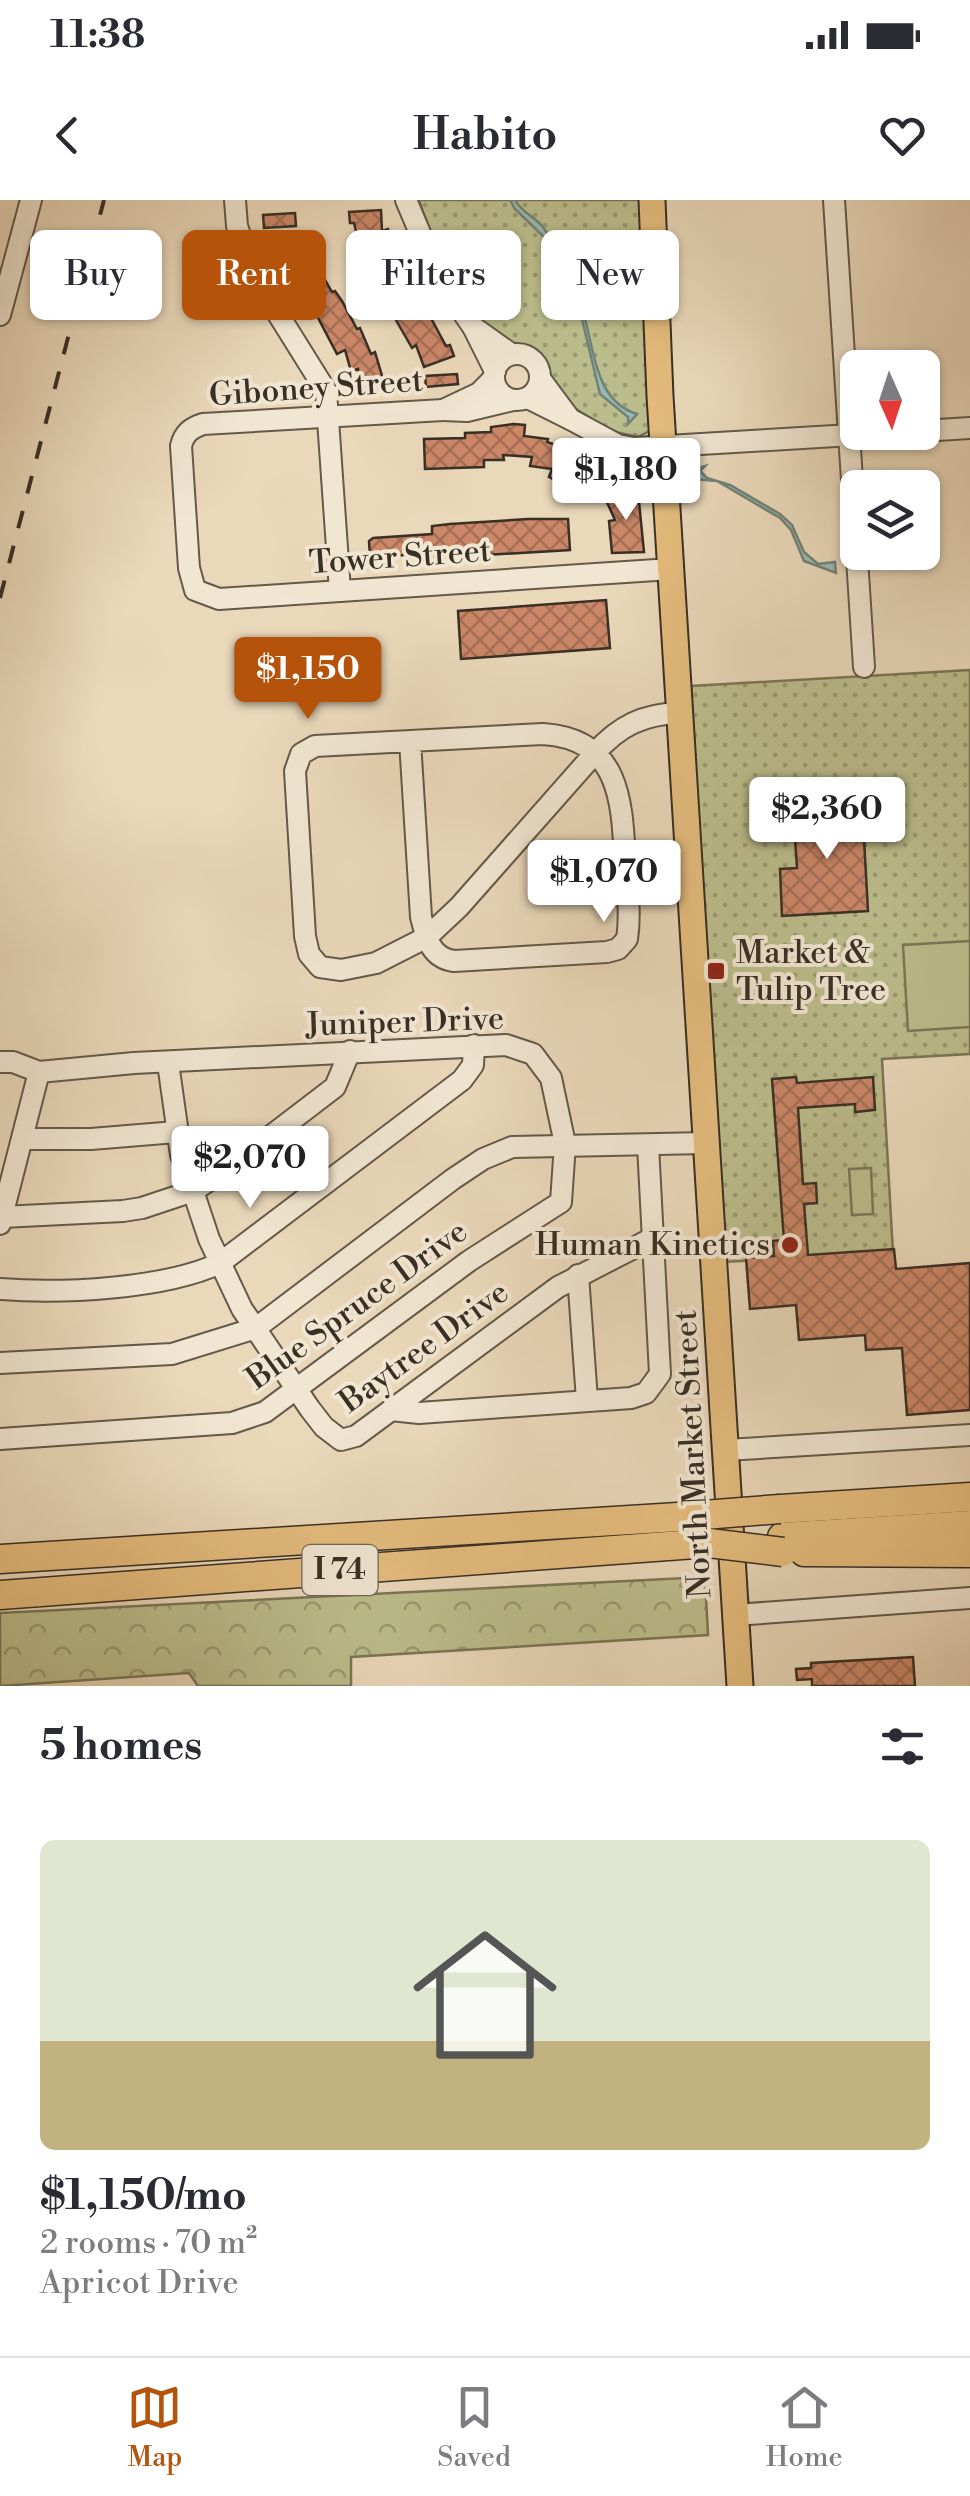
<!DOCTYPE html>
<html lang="en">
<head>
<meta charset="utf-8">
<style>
	body { margin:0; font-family:"Libre Bodoni",serif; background:#f7f7f7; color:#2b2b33; height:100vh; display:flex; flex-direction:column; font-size:38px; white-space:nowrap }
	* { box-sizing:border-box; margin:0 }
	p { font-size:32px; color:#7c7c81 }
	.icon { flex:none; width:55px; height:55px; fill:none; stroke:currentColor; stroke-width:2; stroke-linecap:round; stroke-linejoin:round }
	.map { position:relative; height:1486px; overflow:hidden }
	.drawer { display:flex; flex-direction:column; background:#fff; flex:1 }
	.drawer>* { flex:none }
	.guide { position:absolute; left:30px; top:30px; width:910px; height:90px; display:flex; gap:20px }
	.needle { width:65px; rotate:177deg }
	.tools { position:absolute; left:840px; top:150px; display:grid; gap:20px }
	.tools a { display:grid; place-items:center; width:100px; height:100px; border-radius:15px; background:#fff; box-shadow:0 2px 8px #0004; font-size:50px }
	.price { position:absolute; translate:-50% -85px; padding:0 22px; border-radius:10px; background:#fff; color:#222; font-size:32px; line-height:65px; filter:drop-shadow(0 2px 5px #0008) }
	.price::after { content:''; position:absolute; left:50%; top:60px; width:30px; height:22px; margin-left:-15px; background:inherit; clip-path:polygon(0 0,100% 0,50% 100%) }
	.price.on { background:#b45309; color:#fff }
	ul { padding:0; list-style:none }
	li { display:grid; align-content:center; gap:20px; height:530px; padding:0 40px }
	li+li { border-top:2px solid #e1e1e2 }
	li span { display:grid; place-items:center; height:310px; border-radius:15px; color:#555 }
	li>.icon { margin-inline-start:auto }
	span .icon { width:180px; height:180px; fill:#fffc; stroke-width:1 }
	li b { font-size:42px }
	h2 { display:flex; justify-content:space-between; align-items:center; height:120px; padding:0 40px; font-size:42px }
	.pill { padding:0 35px; border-radius:15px; background:#fff; box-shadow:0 2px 8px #0004; font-size:35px; line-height:90px }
	.pill.on { background:#b45309; color:#fff }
	.status { display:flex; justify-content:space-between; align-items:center; height:70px; padding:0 50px; background:#fff; direction:ltr }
	.status svg { height:28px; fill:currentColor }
	header { display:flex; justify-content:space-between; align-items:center; height:130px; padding:0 40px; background:#fff; font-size:45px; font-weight:600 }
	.dock { display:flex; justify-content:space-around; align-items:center; height:140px; border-top:2px solid #e1e1e2; background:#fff; font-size:28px; color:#7c7c81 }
	.dock a { display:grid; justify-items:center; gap:5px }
	.dock .on { color:#b45309 }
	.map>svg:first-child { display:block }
	.forest { fill:url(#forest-crowns); stroke:#7a7658; stroke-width:2.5 }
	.park { fill:url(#park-dots); stroke:#7a7658; stroke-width:2.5 }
	.pitch { fill:#bcbd8c; stroke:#7a7658; stroke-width:2.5 }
	.water { fill:#98baaf; stroke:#728278; stroke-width:2.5 }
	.building { fill:url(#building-cross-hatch); stroke:#382f25; stroke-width:2.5 }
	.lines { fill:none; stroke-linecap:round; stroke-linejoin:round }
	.minor-casing { stroke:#64594a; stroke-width:24 }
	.major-casing { stroke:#382f25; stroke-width:29 }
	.highway-casing { stroke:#382f25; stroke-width:31 }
	.minor { stroke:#f1e6d2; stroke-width:20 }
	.major { stroke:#e5bc7d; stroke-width:25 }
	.highway { stroke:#e5bc7d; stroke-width:28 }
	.rail { stroke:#382f25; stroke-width:4; stroke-dasharray:18 18; stroke-linecap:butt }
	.highway-bridge-casing { stroke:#382f25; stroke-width:31; stroke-linecap:butt }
	.highway-bridge { stroke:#e5bc7d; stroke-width:28 }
	.poi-dot { fill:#8f2418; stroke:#f1e6d2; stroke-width:4 }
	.labels { text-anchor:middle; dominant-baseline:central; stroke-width:8; stroke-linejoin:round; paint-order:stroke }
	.shield { fill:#f1e6d2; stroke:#706659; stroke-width:2.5 }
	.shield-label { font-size:30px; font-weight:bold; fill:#382f25 }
	.street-label { font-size:32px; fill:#382f25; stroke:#f1e6d2 }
	.poi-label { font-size:32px; fill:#382f25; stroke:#f1e6d2; text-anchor:start }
</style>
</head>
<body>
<div class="status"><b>11:38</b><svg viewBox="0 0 49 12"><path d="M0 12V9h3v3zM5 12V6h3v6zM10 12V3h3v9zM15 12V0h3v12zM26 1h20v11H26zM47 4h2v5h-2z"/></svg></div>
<header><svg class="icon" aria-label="back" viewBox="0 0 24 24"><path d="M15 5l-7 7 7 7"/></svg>Habito<svg class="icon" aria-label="heart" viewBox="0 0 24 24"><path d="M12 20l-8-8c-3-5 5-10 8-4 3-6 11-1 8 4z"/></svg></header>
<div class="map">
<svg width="970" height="1486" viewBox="0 0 970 1486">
	<defs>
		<pattern id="forest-crowns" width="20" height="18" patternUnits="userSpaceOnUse" patternTransform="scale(2.5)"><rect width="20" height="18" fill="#bcbd8c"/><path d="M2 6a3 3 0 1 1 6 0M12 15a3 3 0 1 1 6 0" fill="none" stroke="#9a9a72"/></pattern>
		<pattern id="park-dots" width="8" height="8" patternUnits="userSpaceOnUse" patternTransform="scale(2.5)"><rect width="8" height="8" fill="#bcbd8c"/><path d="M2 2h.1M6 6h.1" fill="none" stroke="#9a9a72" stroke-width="1.8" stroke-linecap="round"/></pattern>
		<pattern id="building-cross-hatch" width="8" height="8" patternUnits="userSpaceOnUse" patternTransform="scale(2.5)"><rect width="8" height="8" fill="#cb8768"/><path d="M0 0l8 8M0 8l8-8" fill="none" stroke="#a66f55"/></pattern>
	</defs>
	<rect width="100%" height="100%" fill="#ead8ba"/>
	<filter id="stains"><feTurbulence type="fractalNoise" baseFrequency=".002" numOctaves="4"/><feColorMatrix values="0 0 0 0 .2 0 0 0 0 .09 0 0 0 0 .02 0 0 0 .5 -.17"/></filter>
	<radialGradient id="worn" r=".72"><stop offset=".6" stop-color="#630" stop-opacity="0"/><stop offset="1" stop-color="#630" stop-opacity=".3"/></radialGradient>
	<polygon class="forest" points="705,1377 708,1435 351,1457 351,1486 198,1486 189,1473 0,1486 0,1413"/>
	<g class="park">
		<path d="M 419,0 L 640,0 L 651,230 L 638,237 L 611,231 L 557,197 L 538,155 C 522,145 505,142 490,130 C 462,107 430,35 419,0 Z"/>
		<polygon points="970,470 970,854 882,859 893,1053 724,1062 691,486"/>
	</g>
	<g class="pitch">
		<polygon points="970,741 970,827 908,831 903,745"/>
		<polygon points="871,968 873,1014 852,1015 849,969"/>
	</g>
	<g class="water">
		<path d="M 510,0 L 515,0 C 522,13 534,16 543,27 C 554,41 551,55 558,70 C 563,82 574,91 580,103 C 595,141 591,200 637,214 L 628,224 L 628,217 L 600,194 L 579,107 L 553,74 L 546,39 L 515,9 Z"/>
		<polygon points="705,266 700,271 707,278 730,285 780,314 792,325 804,352 818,364 835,362 836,373 804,361 791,330 780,318 717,281 691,279 698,268"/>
	</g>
	<g class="building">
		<polygon points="381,10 382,31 388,29 393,50 396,49 410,88 425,107 446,146 450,145 454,156 424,167 416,145 412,148 377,87 360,48 354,23 350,23 349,12"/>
		<polygon points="295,13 296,26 264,28 263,15"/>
		<polygon points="300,34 309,58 312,57 332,92 335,91 342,101 357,129 360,128 371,154 375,152 383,179 386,179 386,190 358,191 358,169 351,171 345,150 337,154 317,116 304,100 300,102 279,59 273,61 267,46"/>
		<polygon points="457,174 458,184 426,187 425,176"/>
		<polygon points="513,224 525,225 524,236 548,239 547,242 571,250 611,274 594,301 549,277 552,269 530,266 532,257 503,255 504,260 484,260 484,267 425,269 424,239 465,238 465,233 491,232 491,227"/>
		<polygon points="636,287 642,300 639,302 644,352 612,353 609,321 615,320 606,300"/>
		<polygon points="528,319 568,319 570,350 434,358 434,353 390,356 390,360 375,361 375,357 370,357 369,341 373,338 432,334 432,326 450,324"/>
		<polygon points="606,400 610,448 461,459 458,411"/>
		<polygon points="862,603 868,711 782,716 780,669 797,668 793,607"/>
		<polygon points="796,877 797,883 873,877 875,910 855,912 855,904 798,908 803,984 816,983 817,1003 804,1004 808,1055 894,1049 896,1069 970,1063 970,1210 907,1215 902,1148 866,1150 865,1135 799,1140 796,1105 750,1109 746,1058 774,1056 773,1041 784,1040 772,879"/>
		<polygon points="913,1457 915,1486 812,1486 812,1479 797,1480 796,1469 811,1468 811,1463"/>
	</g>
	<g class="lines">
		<g class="minor-casing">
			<g id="minor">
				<polyline points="235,0 237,26 253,74 326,191 340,391"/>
				<polyline points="406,0 439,78 473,127"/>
				<polyline points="834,0 864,467"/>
				<polyline points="0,115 31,0"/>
				<circle cx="517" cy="177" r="23"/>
				<polyline points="495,171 473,127 511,154"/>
				<polyline points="494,178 479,193 443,210 467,211 513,200"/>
				<polyline points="528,198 570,219 541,180"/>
				<path d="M 443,210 L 203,224 C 191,228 184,233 181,246 L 189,368 L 195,390 L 219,399 L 671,369"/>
				<polyline points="570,219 618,245 634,248 902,232"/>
				<polyline points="922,231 970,228"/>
				<path d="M 410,541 L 421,717 C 426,738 431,758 454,761 L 607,752 L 618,749 L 627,739 C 631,714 627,687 625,661 C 622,601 620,539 543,534 L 315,546 L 301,554 L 295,571 L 305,736 L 309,754 L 320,767 L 341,770 L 376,763 L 427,737 L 459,707 L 595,553 C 619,526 643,514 680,513"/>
				<polyline points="0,862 13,862 39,872"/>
				<polyline points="168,863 181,955 209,1039 242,1109 310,1209 324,1227 341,1240 356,1236 558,1087 651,1039"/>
				<polyline points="23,939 91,939 176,932"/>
				<polyline points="2,1017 123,1011 142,1008 193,991 233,965 335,887 350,851"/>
				<polyline points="0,1024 39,872"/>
				<polyline points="578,1075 587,1200"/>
				<path d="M 0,1089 C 61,1094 165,1089 220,1063 L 462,880 L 473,865 L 474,845"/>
				<polyline points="0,1163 172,1154 256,1128 453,979 483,959 512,947 706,943"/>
				<polyline points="391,1210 419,1213 631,1198 646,1193 660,1174 648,945"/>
				<polyline points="0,1239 232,1223 265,1212 469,1061 561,1002 565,944 551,878 533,854 506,845 134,863 39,872"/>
				<polyline points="726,1250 970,1235"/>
				<polyline points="735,1415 970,1398"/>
			</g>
		</g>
		<g class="major-casing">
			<polyline id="major" points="652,0 660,196 740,1486"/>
		</g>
		<g class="highway-casing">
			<g id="highway">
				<polyline points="780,1309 970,1297"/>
				<polyline points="782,1337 970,1325"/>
				<polyline points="804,1352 970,1353"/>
				<polyline points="0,1359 678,1317"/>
				<polyline points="0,1395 709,1343"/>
			</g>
		</g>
		<use href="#minor" class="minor"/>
		<use href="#major" class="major"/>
		<use href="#highway" class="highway"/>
		<polyline class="rail" points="0,398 104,0"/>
		<g class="highway-bridge-casing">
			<g id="highway-bridge">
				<polyline points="678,1317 780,1309"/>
				<polyline points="709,1343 783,1352"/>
			</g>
		</g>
		<use href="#highway-bridge" class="highway-bridge"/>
	</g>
	<g class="poi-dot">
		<rect x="706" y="761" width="20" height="20" rx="5"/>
		<circle cx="790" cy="1045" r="10"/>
	</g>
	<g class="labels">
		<rect class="shield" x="302.5" y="1345" width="75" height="50" rx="8"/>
		<g class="shield-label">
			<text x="340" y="1370">I 74</text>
		</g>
		<g class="street-label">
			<text transform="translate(316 188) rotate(-4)">Giboney Street</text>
			<text transform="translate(400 357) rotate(-4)">Tower Street</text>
			<text transform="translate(405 822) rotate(-2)">Juniper Drive</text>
			<text transform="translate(357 1105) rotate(-36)">Blue Spruce Drive</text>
			<text transform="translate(424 1147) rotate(-36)">Baytree Drive</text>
			<text transform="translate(693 1254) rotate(-93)">North Market Street</text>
		</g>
		<g class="poi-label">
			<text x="736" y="753">Market &amp;<tspan x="736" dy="37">Tulip Tree</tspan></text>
			<text x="770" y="1045" text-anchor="end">Human Kinetics</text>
		</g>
	</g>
	<rect width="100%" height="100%" filter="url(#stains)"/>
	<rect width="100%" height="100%" fill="url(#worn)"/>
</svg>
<div class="tools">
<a><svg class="needle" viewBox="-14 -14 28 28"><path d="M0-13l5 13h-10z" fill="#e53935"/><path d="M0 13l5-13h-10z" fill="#7c7c81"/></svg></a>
<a><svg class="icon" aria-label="layers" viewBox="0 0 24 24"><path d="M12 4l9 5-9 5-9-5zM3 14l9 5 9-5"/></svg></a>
</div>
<b class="price" style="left:626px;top:323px">$1,180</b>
<b class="price on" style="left:308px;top:522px">$1,150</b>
<b class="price" style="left:827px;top:662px">$2,360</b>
<b class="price" style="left:604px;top:725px">$1,070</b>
<b class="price" style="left:250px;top:1011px">$2,070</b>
<div class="guide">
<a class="pill">Buy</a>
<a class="pill on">Rent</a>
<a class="pill">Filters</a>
<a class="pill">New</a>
</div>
</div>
<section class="drawer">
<h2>5 homes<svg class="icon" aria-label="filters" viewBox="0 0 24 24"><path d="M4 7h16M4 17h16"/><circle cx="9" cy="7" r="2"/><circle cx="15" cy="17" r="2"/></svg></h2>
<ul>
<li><span style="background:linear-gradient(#dfe7d0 65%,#c2b280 0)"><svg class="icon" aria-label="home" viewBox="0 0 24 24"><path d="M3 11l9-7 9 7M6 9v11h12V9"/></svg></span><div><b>$1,150/mo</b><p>2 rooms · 70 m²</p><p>Apricot Drive</p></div></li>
</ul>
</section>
<nav class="dock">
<a class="on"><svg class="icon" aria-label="map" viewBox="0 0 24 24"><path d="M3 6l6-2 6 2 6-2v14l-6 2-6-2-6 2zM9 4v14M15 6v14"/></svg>Map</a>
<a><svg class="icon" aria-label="saved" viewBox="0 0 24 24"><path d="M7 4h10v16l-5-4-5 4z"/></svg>Saved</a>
<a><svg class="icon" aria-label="home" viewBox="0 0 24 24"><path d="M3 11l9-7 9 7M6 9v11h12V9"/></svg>Home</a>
</nav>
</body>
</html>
